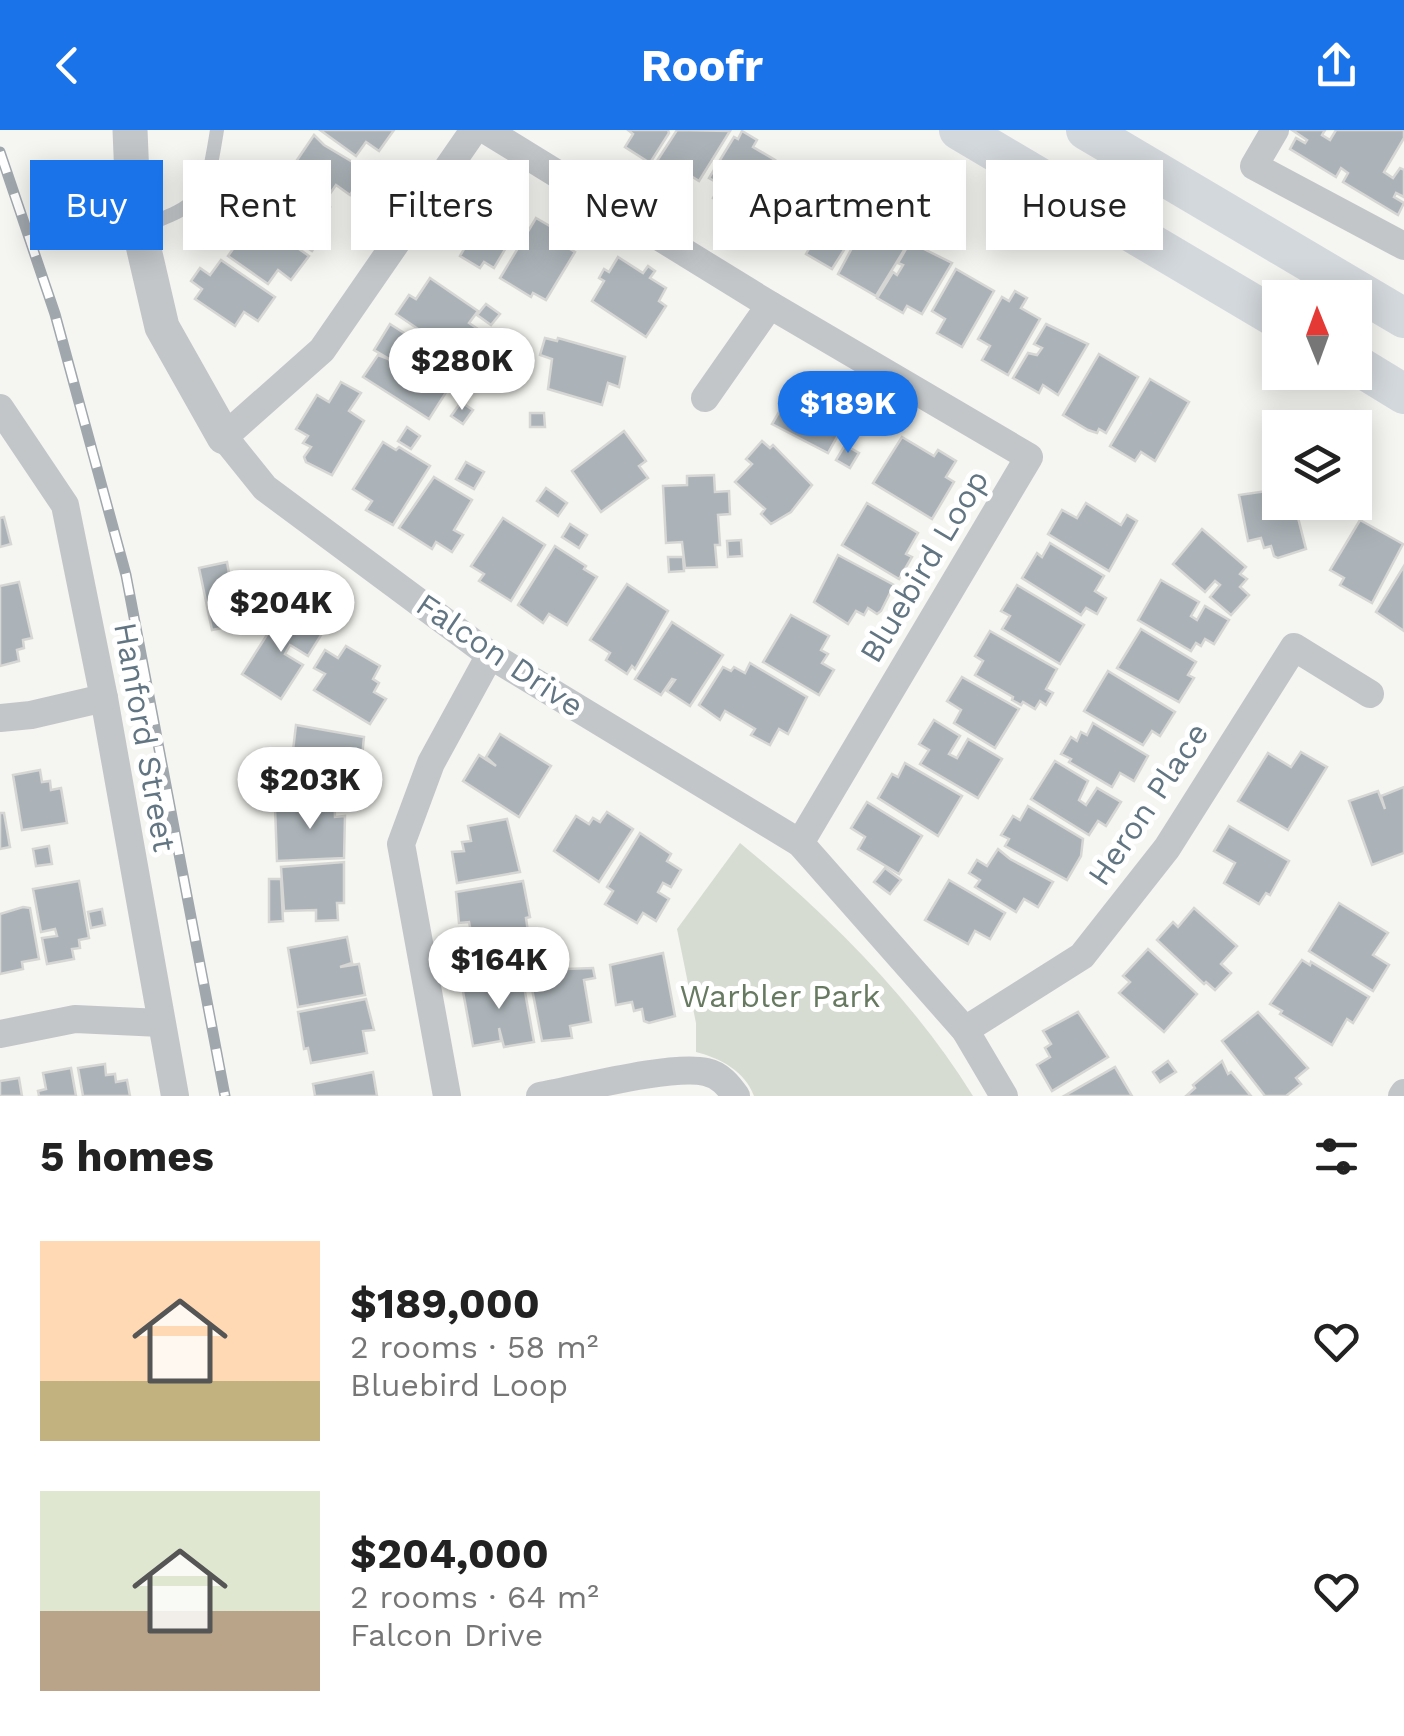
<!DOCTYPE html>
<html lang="en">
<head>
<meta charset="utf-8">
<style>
	body { margin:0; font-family:"Work Sans",sans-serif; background:#f6f6f6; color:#222; height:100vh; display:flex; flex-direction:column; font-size:38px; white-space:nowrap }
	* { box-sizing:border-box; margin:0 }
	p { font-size:32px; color:#767676 }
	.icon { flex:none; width:55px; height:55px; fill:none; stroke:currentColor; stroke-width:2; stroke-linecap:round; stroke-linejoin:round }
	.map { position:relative; height:966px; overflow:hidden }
	.details { display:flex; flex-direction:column; background:#fff; flex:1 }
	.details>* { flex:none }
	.guide { position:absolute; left:30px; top:30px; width:1345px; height:90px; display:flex; gap:20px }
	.needle { width:65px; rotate:359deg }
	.buttons { position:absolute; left:1262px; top:150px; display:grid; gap:20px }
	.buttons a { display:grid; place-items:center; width:110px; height:110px; border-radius:0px; background:#fff; box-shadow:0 5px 25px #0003; font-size:50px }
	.price { position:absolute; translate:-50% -85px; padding:0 22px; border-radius:35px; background:#fff; color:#222; font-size:32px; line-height:65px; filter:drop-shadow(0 2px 5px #0008) }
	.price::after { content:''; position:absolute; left:50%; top:60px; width:30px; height:22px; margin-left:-15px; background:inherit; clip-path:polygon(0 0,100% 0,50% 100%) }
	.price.active { background:#1a73e8; color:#fff }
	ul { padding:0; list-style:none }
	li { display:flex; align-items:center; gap:30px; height:250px; padding:0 40px }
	li span { display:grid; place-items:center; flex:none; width:280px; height:200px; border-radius:0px; color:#555 }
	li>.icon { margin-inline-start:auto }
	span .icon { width:120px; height:120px; fill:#fffc; stroke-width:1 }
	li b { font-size:42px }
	h2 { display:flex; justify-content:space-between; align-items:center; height:120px; padding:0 40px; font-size:42px }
	.pill { padding:0 35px; border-radius:0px; background:#fff; box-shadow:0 5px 25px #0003; font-size:35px; line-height:90px }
	.pill.active { background:#1a73e8; color:#fff }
	header { display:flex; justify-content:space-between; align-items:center; height:130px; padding:0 40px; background:#1a73e8; color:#fff; font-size:45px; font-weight:700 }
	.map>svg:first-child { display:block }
	.green { fill:#d6dcd2 }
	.building { fill:#abb3b8; stroke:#d6d6d4; stroke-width:2.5 }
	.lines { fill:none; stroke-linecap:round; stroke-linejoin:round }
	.service { stroke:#c2c6c9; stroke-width:14 }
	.minor { stroke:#c2c6c9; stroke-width:28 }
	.tertiary { stroke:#c2c6c9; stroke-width:35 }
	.secondary { stroke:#d3d8dc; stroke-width:40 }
	.rail-casing { stroke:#a0a7ad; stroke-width:11 }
	.rail { stroke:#fff; stroke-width:8; stroke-dasharray:22; stroke-linecap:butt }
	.labels { text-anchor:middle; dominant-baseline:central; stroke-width:10; stroke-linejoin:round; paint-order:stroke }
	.street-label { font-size:32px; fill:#627583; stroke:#fff }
	.park-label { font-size:32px; fill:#677a61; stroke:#fff }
</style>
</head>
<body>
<header><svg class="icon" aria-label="back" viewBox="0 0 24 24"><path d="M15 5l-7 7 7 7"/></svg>Roofr<svg class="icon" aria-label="share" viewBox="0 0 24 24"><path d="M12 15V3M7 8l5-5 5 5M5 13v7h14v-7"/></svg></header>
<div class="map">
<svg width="1404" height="966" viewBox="0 0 1404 966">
	<rect width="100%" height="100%" fill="#f5f5f1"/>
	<path class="green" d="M 740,713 C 829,786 912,868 973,966 L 754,966 C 745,941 720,928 696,922 L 696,893 L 677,799 Z"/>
	<g class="building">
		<polygon points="320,0 394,0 379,21 366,12 356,26"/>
		<polygon points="628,0 668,0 669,3 650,33 625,17 633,4"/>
		<polygon points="677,0 730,1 699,51 686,43 681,51 655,34"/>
		<polygon points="1325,0 1322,5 1330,10 1336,0 1404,0 1404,8 1384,42 1393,48 1400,38 1404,40 1404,67 1396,63 1394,67 1404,73 1398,85 1343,52 1348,43 1341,38 1336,47 1290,19 1296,8 1305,13 1307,10 1292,0"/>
		<polygon points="742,1 757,10 753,17 775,30 741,85 713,68 721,55 709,48 734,7 738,9"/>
		<polygon points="314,5 324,15 366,40 350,65 336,55 327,68 289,42"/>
		<polygon points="779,34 820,55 790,105 776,97 772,105 745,89 761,63 767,66 772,58 767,54"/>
		<polygon points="281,44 330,77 321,91 328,96 312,121 258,84 263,74 256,70 272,48 277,51"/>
		<polygon points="824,60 866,85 832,139 806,124 814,110 800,102"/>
		<polygon points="475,62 490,72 493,67 501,72 503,70 526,84 494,138 484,132 480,138 460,126 464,119 455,114 473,87 464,81"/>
		<polygon points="245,69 257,76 250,89 237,82"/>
		<polygon points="255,88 309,126 291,150 278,140 268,154 228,126"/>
		<polygon points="536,88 560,102 555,110 575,122 546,170 533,163 531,167 500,148"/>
		<polygon points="868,88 909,112 876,166 838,144"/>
		<polygon points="910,112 952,133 922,184 907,176 903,183 877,168 893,142 897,145 903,135 898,133"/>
		<polygon points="618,127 643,143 648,136 655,141 650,148 666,158 659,171 666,176 646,207 592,171 604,151 599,148 604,139 609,142"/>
		<polygon points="221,130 275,167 258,191 244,182 235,196 195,169 202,159 191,151 200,138 210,145"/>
		<polygon points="956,139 994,161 962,217 937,203 945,189 932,181"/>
		<polygon points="430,148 478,181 469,193 487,205 468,233 396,184 409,165 416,169"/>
		<polygon points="1015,161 1027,168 1021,178 1040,189 1008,245 982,230 990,216 978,209 1002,167 1009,171"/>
		<polygon points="486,174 500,184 491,195 477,185"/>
		<polygon points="390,194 448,231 446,234 459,242 429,289 363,247 378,225 391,230 374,220"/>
		<polygon points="1046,194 1088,214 1058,265 1043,255 1039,263 1013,248 1028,223 1037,225 1042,218 1034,214"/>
		<polygon points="545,208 557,211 558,208 625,227 619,257 608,253 602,275 548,259 552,229 540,225"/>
		<polygon points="1099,224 1138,247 1106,303 1099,299 1097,303 1088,300 1063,285"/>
		<polygon points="807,249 826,260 821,268 850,284 828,323 772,294 792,260 798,263"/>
		<polygon points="1150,249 1189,272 1155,331 1141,322 1135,331 1110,316"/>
		<polygon points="341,252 361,263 349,281 364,291 332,345 306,332 304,327 311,317 303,313 308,306 296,299 317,265 329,272"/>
		<polygon points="461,272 473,280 463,294 451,286"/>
		<polygon points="530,283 544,283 545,297 530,297"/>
		<polygon points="407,297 420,306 411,319 398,311"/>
		<polygon points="624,301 646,331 639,336 648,348 601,382 572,341"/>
		<polygon points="902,307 934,326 938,320 956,331 946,347 954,352 932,389 873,353"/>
		<polygon points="762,311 770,318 773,315 812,355 791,382 771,394 761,384 765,379 735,352 752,334 746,329"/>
		<polygon points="383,312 396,320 399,317 430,336 393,395 366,380 372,371 353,359"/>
		<polygon points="845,315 859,323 850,338 836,330"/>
		<polygon points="466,332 484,342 474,359 456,349"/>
		<polygon points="714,345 715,362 729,361 730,384 718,385 720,415 715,415 717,437 685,438 682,412 666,413 663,356 687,355 687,346"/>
		<polygon points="434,347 472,370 454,400 463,405 452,422 436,412 432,419 399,398"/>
		<polygon points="546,358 567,373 558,386 537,371"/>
		<polygon points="1280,359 1280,372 1294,372 1306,419 1278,428 1274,426 1271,416 1264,418 1261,408 1248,411 1239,365"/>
		<polygon points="867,373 918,403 906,424 912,427 899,449 842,415"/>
		<polygon points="1086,373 1121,395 1127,385 1137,391 1109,441 1048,404 1062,380 1077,388"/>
		<polygon points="4,387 11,414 0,417 0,388"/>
		<polygon points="503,388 545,415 511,471 479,451 484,444 471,436"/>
		<polygon points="1360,390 1403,414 1372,473 1340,455 1344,448 1330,440"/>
		<polygon points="570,394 587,405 579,418 562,407"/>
		<polygon points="1202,399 1246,437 1240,444 1247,449 1240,457 1249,465 1231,485 1210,467 1220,455 1215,451 1205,462 1173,434"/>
		<polygon points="741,410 742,426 728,427 727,411"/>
		<polygon points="1050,413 1104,446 1095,461 1106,468 1097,484 1086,478 1081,485 1022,448 1037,423 1042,427"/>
		<polygon points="555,416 586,436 584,439 597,447 567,495 549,484 543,493 518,475"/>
		<polygon points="838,425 894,455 881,481 877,484 868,478 864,485 856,481 848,494 814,472"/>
		<polygon points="668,427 683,427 684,441 669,442"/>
		<polygon points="227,432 230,449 247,446 257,491 212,500 199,438"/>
		<polygon points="1404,436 1404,501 1376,482"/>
		<polygon points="1161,450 1199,472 1191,486 1197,490 1205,476 1229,490 1214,514 1205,509 1201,516 1196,513 1191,521 1138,490"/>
		<polygon points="19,452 32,508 23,510 24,518 17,520 19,531 0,536 0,456"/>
		<polygon points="627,454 668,481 635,539 632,536 627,544 606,530 610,523 590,510"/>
		<polygon points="1017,455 1084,495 1060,534 1002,499 1010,486 1001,481"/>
		<polygon points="791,485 829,506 821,520 828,524 822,533 834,540 819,565 763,532"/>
		<polygon points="279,486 293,495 299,487 323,502 308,526 290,515 285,524 303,535 281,569 242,544"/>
		<polygon points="672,492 723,525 690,576 667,561 675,550 672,549 661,565 635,549"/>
		<polygon points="1141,499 1196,532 1188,545 1194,548 1179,572 1117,538"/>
		<polygon points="990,501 1057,539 1046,559 1053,563 1046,575 1040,571 1035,579 1023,572 1021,575 1012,570 1013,567 975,545 983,531 975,526"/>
		<polygon points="346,516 380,536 373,549 379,553 374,562 386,569 370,594 314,560 325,544 314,538 325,520 338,528"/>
		<polygon points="750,533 807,567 788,604 779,599 770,615 751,605 755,599 725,581 720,590 699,575 723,537 731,541 734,537 745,543"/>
		<polygon points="1108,541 1175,582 1160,606 1152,601 1143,615 1084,581"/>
		<polygon points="962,547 1019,579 995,618 954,593 961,580 947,571"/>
		<polygon points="934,590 960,606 949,624 957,628 968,609 1002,629 978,668 920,634 929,620 919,614"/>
		<polygon points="1093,593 1148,626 1134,651 1120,643 1112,657 1069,632 1071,629 1061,624 1071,607 1077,611 1081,602 1087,605"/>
		<polygon points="296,595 364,607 361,637 349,635 345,656 290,646"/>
		<polygon points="500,604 551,636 519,687 463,651 479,625 496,636 486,627"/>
		<polygon points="1301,622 1327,637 1288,700 1238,671 1268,623 1291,637"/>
		<polygon points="1055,631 1088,651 1079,670 1086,675 1097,658 1121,672 1106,696 1098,691 1089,705 1031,669"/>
		<polygon points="905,633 962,666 938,706 878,668 892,644 898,647"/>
		<polygon points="40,640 42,652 50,651 51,660 61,658 67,693 22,700 13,645"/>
		<polygon points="1404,657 1404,723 1372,735 1349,671 1378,661 1385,679 1381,666"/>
		<polygon points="334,667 335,687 345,686 344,728 277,731 275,677 313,675 312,668"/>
		<polygon points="867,672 922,706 899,744 858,719 865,707 851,698"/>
		<polygon points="1028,676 1083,709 1081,726 1067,750 1005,716 1009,709 1001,705 1013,686 1020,690"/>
		<polygon points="607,682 633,699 599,752 554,721 576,686 589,694 593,688 600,692"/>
		<polygon points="0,683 4,683 10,717 0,719"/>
		<polygon points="507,689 520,742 457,753 452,722 464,721 462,712 471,711 468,696"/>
		<polygon points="1229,696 1289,731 1270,765 1266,763 1259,774 1224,753 1235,733 1214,721"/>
		<polygon points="640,703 671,724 667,731 681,740 671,757 663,753 658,762 669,769 656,791 643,783 637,793 605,774 613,761 607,757"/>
		<polygon points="49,716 52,734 36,736 33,719"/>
		<polygon points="998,719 1010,729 1053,752 1038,777 1024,769 1016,782 975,757 980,750 969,743 977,730 987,736"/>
		<polygon points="344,732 344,773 337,773 338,790 316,791 316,780 284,781 281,737"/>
		<polygon points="885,738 901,750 890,764 874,752"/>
		<polygon points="269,749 281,749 283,791 269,792"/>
		<polygon points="949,750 1005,783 990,809 975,801 968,814 925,790"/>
		<polygon points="79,751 89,808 79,810 80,818 72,819 74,829 47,834 42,808 57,806 55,799 41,802 33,759"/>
		<polygon points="523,751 530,787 526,788 528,802 473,812 469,792 459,793 456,762"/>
		<polygon points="1339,773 1388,803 1373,825 1389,835 1373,861 1309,821"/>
		<polygon points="23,777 30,778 39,829 22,832 23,839 0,844 0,784"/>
		<polygon points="1194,778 1237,816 1221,834 1231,843 1215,860 1206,852 1204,854 1157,810 1173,792 1178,797"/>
		<polygon points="102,779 105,795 91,798 88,782"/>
		<polygon points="347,807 352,833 340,837 359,834 365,865 298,877 288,818"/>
		<polygon points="1148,819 1197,864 1164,902 1119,863 1130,852 1123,846"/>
		<polygon points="663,823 675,886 649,893 644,891 642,879 634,881 632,872 616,875 610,835"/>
		<polygon points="1302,830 1310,835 1311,832 1369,867 1353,893 1347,889 1332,915 1280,884 1282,881 1270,874"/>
		<polygon points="566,836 566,839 593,838 595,848 584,850 591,892 570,896 572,908 542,911 529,843"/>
		<polygon points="522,845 534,912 504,917 499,898 501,911 473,916 462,856"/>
		<polygon points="366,869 374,900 363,901 367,923 311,933 308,918 304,919 298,882"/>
		<polygon points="1078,882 1108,927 1052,961 1037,935 1050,927 1045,918 1051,914 1043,901"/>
		<polygon points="1258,882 1308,938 1296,948 1301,954 1286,966 1265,966 1222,911"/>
		<polygon points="1168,931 1176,942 1160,952 1153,942"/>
		<polygon points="1222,931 1228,944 1231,942 1251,966 1186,966 1195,958 1193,955"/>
		<polygon points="105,934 106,945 115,944 116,952 127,950 130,966 83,966 78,938"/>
		<polygon points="1115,937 1132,966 1064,966"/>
		<polygon points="71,938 76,966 39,966 38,961 46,959 43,943"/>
		<polygon points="373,942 377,966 315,966 313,954"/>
		<polygon points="19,948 22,966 0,966 0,951"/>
	</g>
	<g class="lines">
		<path class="service" d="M 138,98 C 204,74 206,69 217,0"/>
		<g class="minor">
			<polyline points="474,0 322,220 224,307 265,358 490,525 800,713 965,900 1004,966"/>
			<polyline points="486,0 770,175 1029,327 800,713"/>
			<polyline points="1275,0 1254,36 1404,116"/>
			<polyline points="705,268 770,175"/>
			<polyline points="0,278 65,375 104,568 175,966"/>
			<polyline points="0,588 31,585 104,568"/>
			<polyline points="965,900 1082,826 1167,718 1294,517 1370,564"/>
			<polyline points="0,904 75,889 161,893"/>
			<polyline points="447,966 401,714 431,633 490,525"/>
			<path d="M 540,966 C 578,959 672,934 706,942 C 720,945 728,955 736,966"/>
			<polyline points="1402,966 1404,963"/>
		</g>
		<polyline class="tertiary" points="130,0 133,72 162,197 224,307"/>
		<g class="secondary">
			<polyline points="959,0 1280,190"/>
			<polyline points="1086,0 1404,188"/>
			<polyline points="1355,234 1404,264"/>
		</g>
		<g class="rail-casing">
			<polyline id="rail" points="0,22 55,184 126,445 225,966"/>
		</g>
		<use href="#rail" class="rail"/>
	</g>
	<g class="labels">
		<g class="street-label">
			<text transform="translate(924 436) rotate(-59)">Bluebird Loop</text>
			<text transform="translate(500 525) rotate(34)">Falcon Drive</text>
			<text transform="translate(145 607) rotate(80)">Hanford Street</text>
			<text transform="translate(1148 674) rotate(-56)">Heron Place</text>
		</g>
		<g class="park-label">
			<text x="780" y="866">Warbler Park</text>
		</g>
	</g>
</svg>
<div class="buttons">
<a><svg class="needle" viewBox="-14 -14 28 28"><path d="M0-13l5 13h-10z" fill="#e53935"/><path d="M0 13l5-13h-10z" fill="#767676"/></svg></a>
<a><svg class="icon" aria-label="layers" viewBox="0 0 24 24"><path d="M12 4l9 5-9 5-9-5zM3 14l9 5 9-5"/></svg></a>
</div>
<b class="price" style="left:462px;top:283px">$280K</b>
<b class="price active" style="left:848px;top:326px">$189K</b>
<b class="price" style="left:281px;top:525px">$204K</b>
<b class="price" style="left:310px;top:702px">$203K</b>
<b class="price" style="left:499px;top:882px">$164K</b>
<div class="guide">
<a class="pill active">Buy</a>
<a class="pill">Rent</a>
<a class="pill">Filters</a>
<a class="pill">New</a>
<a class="pill">Apartment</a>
<a class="pill">House</a>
</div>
</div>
<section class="details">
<h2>5 homes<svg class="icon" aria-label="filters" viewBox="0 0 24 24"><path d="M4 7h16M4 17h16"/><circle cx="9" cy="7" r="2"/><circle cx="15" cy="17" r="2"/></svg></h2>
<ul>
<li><span style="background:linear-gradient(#ffd9b3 70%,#c2b280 0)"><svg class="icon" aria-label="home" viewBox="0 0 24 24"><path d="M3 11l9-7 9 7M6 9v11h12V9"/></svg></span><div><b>$189,000</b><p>2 rooms · 58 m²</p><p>Bluebird Loop</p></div><svg class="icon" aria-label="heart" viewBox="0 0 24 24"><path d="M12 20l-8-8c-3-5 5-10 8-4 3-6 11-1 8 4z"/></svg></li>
<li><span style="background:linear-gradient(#dfe7d0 60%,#b9a48a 0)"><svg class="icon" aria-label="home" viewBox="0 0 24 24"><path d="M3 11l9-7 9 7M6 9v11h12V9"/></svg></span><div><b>$204,000</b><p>2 rooms · 64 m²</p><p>Falcon Drive</p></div><svg class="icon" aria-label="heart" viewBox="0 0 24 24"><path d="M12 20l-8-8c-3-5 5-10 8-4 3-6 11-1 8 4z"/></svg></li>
</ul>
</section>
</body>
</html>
